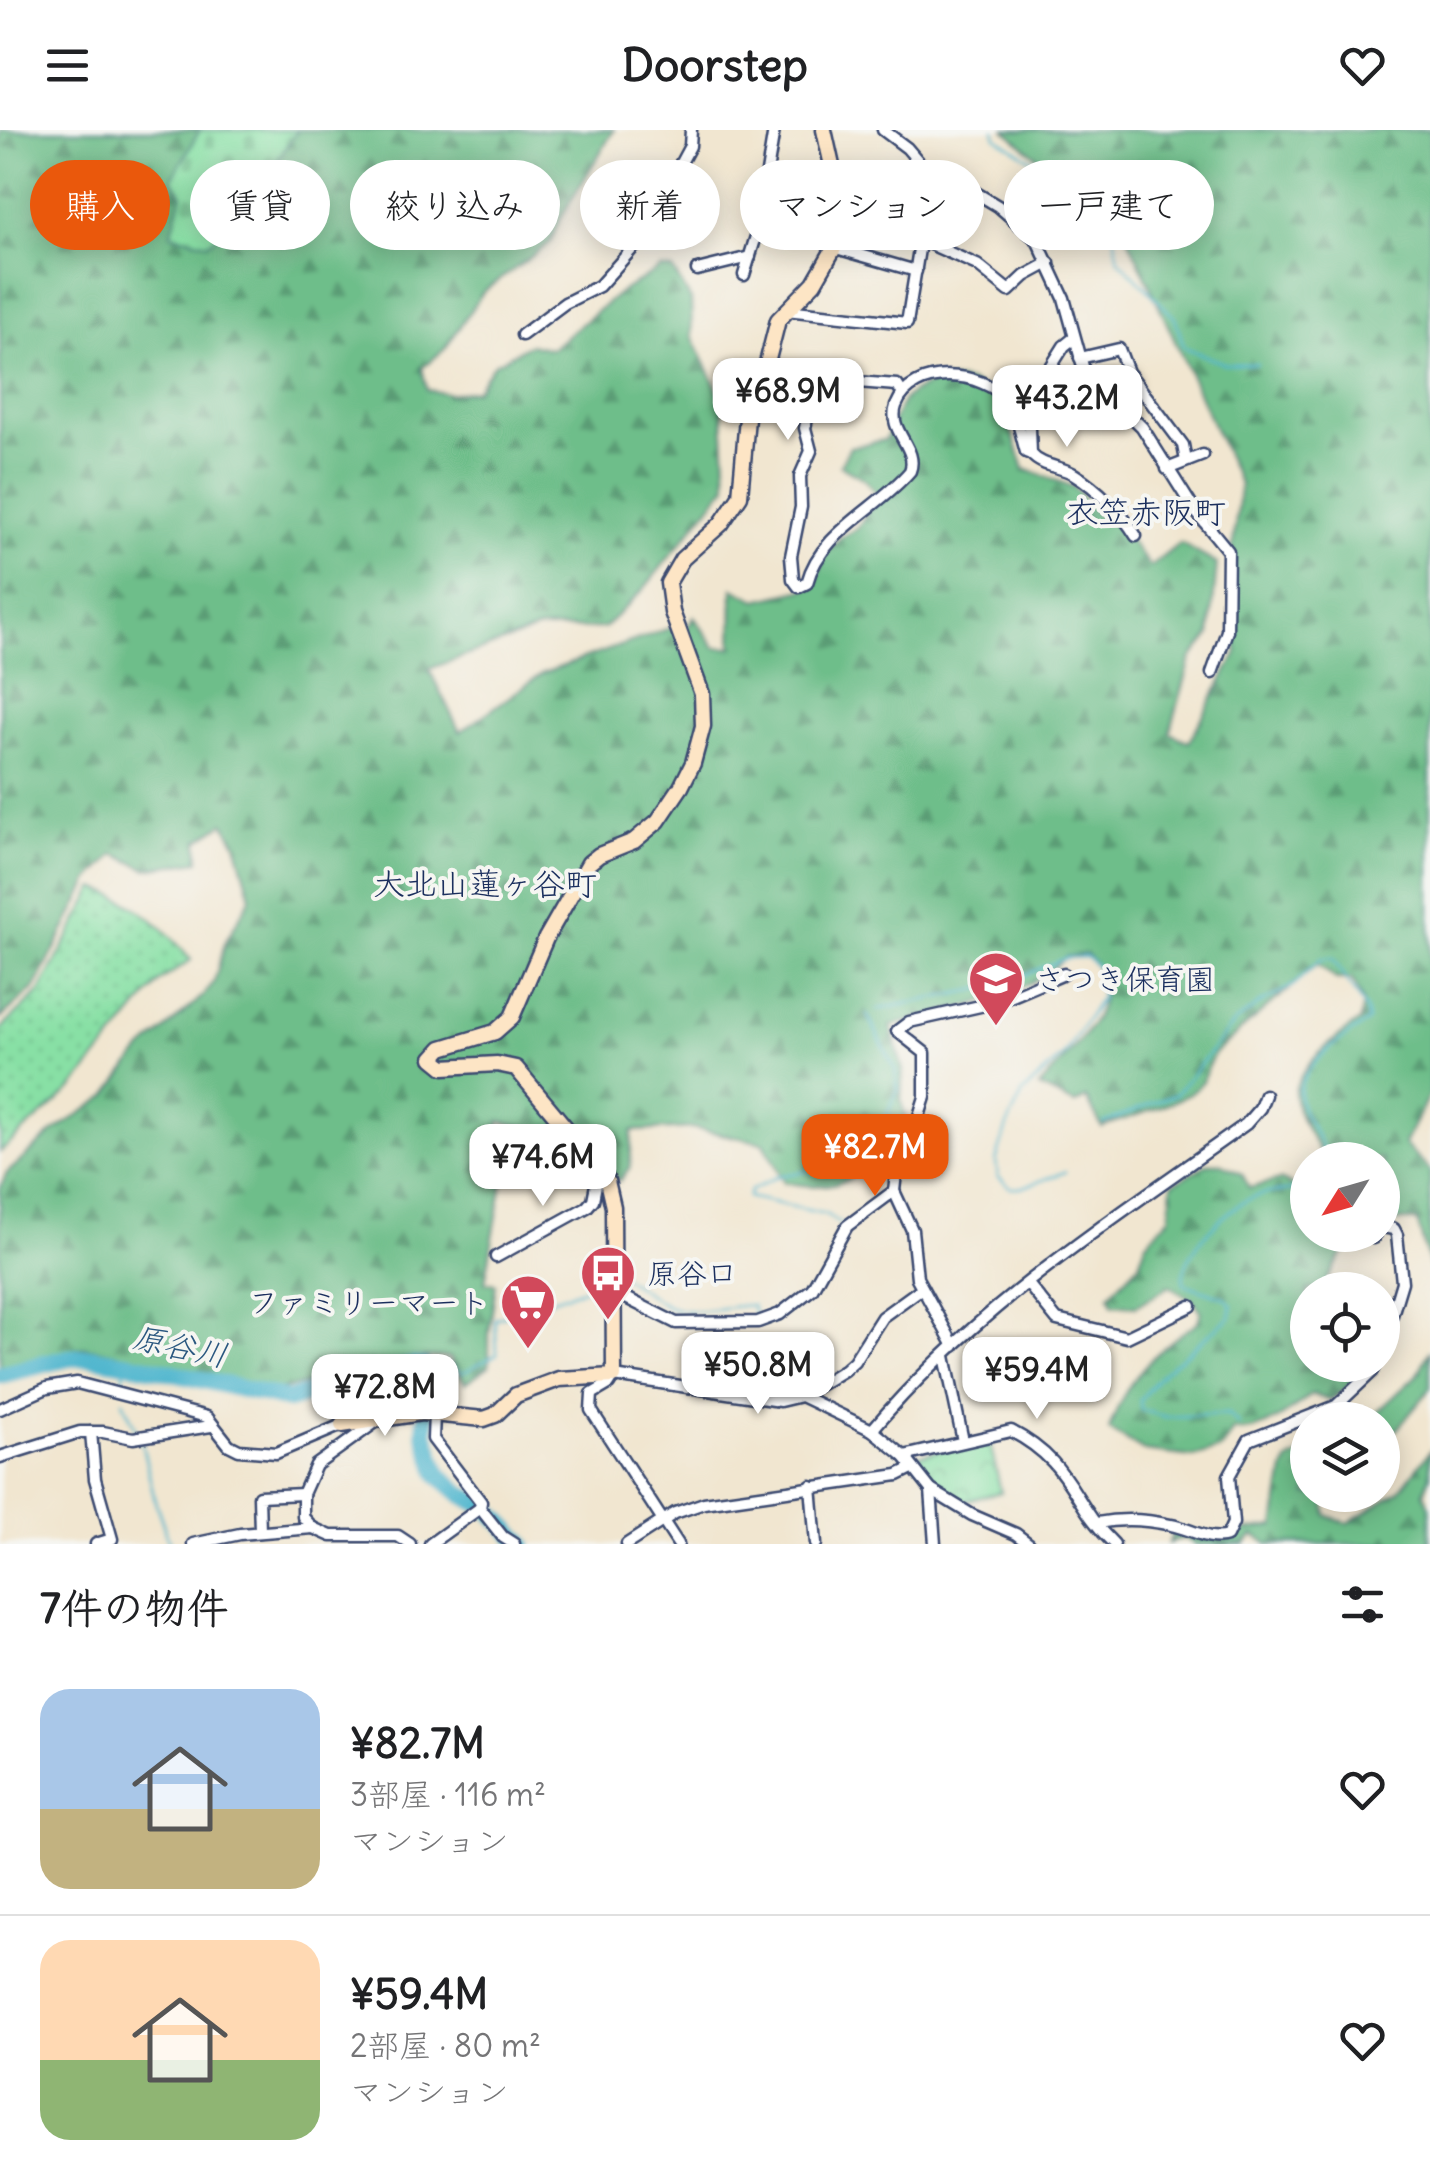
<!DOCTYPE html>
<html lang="ja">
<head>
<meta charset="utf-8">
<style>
	body { margin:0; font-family:Delius,"Klee One",sans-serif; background:#f6f6f6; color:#202124; height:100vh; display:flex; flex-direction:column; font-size:38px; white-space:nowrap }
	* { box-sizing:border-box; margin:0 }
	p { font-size:32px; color:#757577 }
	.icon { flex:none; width:55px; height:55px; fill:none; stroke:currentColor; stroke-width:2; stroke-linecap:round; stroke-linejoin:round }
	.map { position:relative; height:1414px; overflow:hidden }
	.panel { display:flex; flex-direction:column; background:#fff; flex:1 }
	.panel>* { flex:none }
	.guide { position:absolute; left:30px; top:30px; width:1370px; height:90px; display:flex; gap:20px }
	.needle { width:65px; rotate:233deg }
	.buttons { position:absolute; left:1290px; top:1012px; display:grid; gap:20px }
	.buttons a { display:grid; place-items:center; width:110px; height:110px; border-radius:50%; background:#fff; box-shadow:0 5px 25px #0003; font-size:50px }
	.price { position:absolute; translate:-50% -85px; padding:0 22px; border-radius:20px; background:#fff; color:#222; font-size:32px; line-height:65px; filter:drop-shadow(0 2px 5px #0008) }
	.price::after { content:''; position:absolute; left:50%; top:60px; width:30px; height:22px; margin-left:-15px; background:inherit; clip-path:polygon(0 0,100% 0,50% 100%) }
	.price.on { background:#ea580c; color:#fff }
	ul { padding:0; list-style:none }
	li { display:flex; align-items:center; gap:30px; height:250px; padding:0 40px }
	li+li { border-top:2px solid #e0e0e0 }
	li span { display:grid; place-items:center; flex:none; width:280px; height:200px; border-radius:30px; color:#555 }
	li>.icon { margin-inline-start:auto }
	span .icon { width:120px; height:120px; fill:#fffc; stroke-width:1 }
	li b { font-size:42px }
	h2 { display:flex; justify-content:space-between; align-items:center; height:120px; padding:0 40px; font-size:42px }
	.tag { padding:0 35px; border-radius:45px; background:#fff; box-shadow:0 5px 25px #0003; font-size:35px; line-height:90px }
	.tag.on { background:#ea580c; color:#fff }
	header { display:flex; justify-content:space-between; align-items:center; height:130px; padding:0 40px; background:#fff; font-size:45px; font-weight:700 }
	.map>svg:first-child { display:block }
	.grass { fill:url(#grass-dots); stroke:#528882; stroke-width:2.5 }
	.forest { fill:url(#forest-firs); stroke:#447674; stroke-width:2.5 }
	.cemetery { fill:url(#cemetery-stones); stroke:#528882; stroke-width:2.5 }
	.park { fill:url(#park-crowns); stroke:#528882; stroke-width:2.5 }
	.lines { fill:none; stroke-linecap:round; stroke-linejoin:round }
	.stream { stroke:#50b6ce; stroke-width:2.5 }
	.river { stroke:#50b6ce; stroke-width:18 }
	.street-casing { stroke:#3b4a6f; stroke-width:15 }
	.secondary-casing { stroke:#3b4a6f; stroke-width:19 }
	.street { stroke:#fff; stroke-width:10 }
	.secondary { stroke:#fde5c5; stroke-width:14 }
	.labels { text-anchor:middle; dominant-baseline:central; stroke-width:8; stroke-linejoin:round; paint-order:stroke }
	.poi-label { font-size:30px; fill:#1b2f5e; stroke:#f6f6f2; text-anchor:start }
	.neighbourhood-label { font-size:32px; fill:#1b2f5e; stroke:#f6f6f2 }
	.water-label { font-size:32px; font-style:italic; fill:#2b5880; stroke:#f6f6f2 }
</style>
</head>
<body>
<header><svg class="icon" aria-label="menu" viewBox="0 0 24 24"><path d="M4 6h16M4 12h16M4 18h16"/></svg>Doorstep<svg class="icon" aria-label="heart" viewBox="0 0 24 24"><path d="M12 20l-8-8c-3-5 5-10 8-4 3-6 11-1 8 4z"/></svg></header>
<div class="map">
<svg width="1430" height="1414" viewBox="0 0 1430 1414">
	<defs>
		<pattern id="grass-dots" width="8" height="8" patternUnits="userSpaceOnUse" patternTransform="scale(2.5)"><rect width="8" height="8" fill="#88e0a5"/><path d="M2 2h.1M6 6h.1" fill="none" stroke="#75c090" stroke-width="1.8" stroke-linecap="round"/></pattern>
		<pattern id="forest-firs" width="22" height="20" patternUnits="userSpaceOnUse" patternTransform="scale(2.5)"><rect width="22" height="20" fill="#6ebe8a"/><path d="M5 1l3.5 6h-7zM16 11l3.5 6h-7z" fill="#5a9b74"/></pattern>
		<pattern id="cemetery-stones" width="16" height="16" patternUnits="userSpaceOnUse" patternTransform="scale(2.5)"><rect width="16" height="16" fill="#88e0a5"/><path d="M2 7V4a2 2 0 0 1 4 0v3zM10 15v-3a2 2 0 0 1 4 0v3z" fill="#75c090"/></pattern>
		<pattern id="park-crowns" width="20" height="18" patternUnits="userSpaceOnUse" patternTransform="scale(2.5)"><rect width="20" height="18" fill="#88e0a5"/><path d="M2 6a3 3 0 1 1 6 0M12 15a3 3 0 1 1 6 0" fill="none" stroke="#75c090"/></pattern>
	</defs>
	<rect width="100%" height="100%" fill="#f6f6f2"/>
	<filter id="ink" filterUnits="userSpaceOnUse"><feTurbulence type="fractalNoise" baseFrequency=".01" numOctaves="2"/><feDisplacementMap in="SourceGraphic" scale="20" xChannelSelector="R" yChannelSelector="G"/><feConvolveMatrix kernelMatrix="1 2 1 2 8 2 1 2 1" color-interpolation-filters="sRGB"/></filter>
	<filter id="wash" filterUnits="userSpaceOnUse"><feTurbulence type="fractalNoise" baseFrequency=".0048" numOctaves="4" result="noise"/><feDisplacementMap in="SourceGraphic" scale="40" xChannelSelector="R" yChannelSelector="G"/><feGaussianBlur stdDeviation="2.25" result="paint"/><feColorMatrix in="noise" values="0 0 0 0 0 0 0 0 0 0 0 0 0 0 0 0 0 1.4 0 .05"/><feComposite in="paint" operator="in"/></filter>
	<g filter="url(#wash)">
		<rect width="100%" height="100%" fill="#f1e6d0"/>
		<path class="grass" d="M 95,758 C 137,772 163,795 191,830 L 160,851 L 73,958 L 0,1022 L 0,900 L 39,863 Z"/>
		<g class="forest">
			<path d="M 0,0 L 200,0 L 172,49 L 182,65 L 172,104 L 208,113 L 230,97 L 298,0 L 614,0 L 560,89 L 550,113 L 483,162 L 445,219 L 422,238 L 427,260 L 451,264 L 476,260 L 493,235 L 530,214 L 551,219 L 619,163 L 661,138 L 673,140 L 691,170 L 692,206 L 722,268 L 727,355 L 643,460 L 604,498 L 539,499 L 429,539 L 460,602 L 543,543 L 673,497 L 685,501 L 694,487 L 715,517 L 732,518 L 733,458 L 757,470 L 814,457 L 827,421 L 841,407 L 858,398 L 868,380 L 880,368 L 864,349 L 840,335 L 850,317 L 885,310 C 891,297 897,277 907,267 C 915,259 932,253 943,251 C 996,241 1011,299 1024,339 L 1074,357 L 1100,390 L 1117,394 L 1150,437 L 1180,413 L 1217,434 L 1210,505 L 1191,529 L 1170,603 L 1189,612 L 1237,523 L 1232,423 L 1240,355 L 1125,101 L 1005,0 L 1430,0 L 1430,963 L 1404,1014 L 1430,1041 L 1430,1138 L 1417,1091 L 1383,1091 L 1382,1030 L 1321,1030 L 1321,1024 C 1313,1008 1300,991 1296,974 C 1287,943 1338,906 1360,891 L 1363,873 L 1352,849 L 1336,849 L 1317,834 L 1215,923 C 1207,933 1207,944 1201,953 C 1186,973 1127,987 1102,997 L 1086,968 L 1075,974 L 1039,957 C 1069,921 1133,870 1086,824 L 1065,827 C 1029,868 943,881 891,896 L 903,940 L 901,970 L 906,990 C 872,1041 848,1066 784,1052 L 764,1013 L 692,998 L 632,1001 L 630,1037 L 619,1051 L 575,997 L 542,1002 L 500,991 L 491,1039 L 503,1053 L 485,1152 L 496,1154 L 489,1203 L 489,1236 L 465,1253 L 449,1228 L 426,1227 L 274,1261 L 185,1238 L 85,1217 L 0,1238 L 0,1059 L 6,1044 L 53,1002 L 107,966 L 139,923 L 203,866 L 214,852 L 225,813 L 251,767 L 236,713 L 224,693 L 198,711 L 199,731 L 147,739 L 115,724 L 90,750 L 35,858 L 0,889 Z"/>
			<path d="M 1221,1033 L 1242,1044 L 1249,1058 L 1280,1050 L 1293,1056 L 1302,1054 L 1307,1066 L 1308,1105 L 1360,1105 L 1342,1125 L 1323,1157 L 1326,1160 L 1308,1160 L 1308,1235 L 1365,1235 L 1351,1254 L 1330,1271 L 1312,1264 C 1293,1280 1258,1307 1233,1300 L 1222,1319 L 1193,1327 L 1144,1321 L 1109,1300 C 1126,1248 1153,1222 1198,1192 L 1201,1181 L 1193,1171 L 1170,1156 L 1136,1176 L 1113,1174 L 1109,1165 L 1139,1134 L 1146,1113 L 1170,1087 L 1172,1054 L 1208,1034 Z"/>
			<polygon points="1430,1220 1430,1257 1427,1263 1383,1316 1382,1290 1369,1290 1418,1244"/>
			<polygon points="1307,1321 1308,1365 1330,1365 1325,1371 1327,1385 1348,1393 1399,1361 1430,1321 1430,1346 1424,1363 1430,1378 1430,1414 1269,1414 1254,1405 1245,1414 1196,1414 1183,1408 1169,1413 1174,1399 1229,1408 1242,1401 1275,1396 1284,1340 1289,1331"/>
		</g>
		<polygon class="cemetery" points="200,0 298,0 230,97 208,113 171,104 182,65 172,49"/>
		<polygon class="park" points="989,1309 1001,1362 960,1372 935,1356 917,1335 917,1326"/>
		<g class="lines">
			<g class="stream">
				<polyline points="994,0 996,7 1031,29 1058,62 1114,104 1119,130 1175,188 1184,217 1225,234 1257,234"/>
				<polyline points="876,880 1000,855 1066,828 1087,827 1097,837 1101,867 1065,924 1023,963 1007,996 996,1031 998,1047 1011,1058 1021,1058 1065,1042"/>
				<path d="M 1104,993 L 1176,964 L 1233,894 L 1259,874 L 1294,855 L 1320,830 L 1332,828 L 1366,880 L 1368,892 C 1345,906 1292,939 1300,972 C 1305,993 1323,1007 1325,1030"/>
				<polyline points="841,1094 825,1084 748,1067 750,1061 778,1046 833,1037 881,998 898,960 895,939 867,884"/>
				<path d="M 621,1146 C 635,1154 657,1172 670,1177 C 692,1186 728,1176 752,1175 L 755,1188"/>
				<polyline points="427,1238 444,1232 462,1243 497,1224 495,1189 603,1152"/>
				<polyline points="123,1258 125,1233"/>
				<polyline points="123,1271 137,1302"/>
				<path d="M 1239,1295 L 1228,1284 L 1166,1287 L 1141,1280 L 1140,1270 L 1160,1245 L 1230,1187 L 1232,1176 L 1226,1168 L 1184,1154 C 1177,1126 1228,1076 1254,1067 C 1271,1060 1290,1063 1308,1057"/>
				<polyline points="141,1310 155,1371 170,1414"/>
			</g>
			<polyline class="river" points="0,1245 69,1228 90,1227 148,1237 288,1270 386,1242 413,1236 424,1237 429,1242 425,1303 439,1345 461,1364 488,1378 523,1414"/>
		</g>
	</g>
	<g filter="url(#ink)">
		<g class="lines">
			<g class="street-casing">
				<g id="street">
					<polyline points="883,0 907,18 924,38 943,43 998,76 1037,110 1064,168 1084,240 1142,297 1193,378 1228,421 1227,501 1212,543"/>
					<polyline points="835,49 925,85"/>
					<polyline points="757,103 779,100 836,55"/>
					<polyline points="921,110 977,135 1009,161 1025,146 1049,133"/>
					<polyline points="639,113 611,73 611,69 623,53 627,54 659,90"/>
					<polyline points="836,118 916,141"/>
					<polyline points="697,140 750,127"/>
					<polyline points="744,145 757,103 774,0"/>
					<polyline points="786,180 907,193 932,39"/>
					<polyline points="522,205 565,173 599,156 633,118 647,109 657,96 677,40 690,16 691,0"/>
					<path d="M 1074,208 L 1064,216 L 1029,272 L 1031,324 C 1042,337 1060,336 1074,344 C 1097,358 1123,384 1136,406"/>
					<polyline points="1080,228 1119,219 1128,242 1183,315 1186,331"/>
					<polyline points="764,245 897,255 903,264"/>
					<path d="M 816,248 L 805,298 L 811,321 L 800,346 L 801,377 L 791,426 L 793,449 L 799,457 L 807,453 C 820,402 878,379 910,341 C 919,318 887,301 896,276 C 912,234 983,240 1008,271 C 1018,285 1021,306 1026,322 L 1031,324"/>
					<polyline points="1167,339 1203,325"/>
					<polyline points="1382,1097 1394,1099 1397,1105 1402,1152 1382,1218"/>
					<polyline points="1373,1108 1375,1105"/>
					<polyline points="496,1127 587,1077 593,1070 599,1039"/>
					<polyline points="1028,1154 1057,1190 1127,1207 1191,1176"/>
					<polyline points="612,1161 676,1193 758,1192 780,1184 812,1159 847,1096 894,1061"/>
					<polyline points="954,1216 917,1148 912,1100 894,1061 897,1035 915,999 925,967 925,923 897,901 909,892 998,872 1064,844"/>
					<polyline points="945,1226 963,1311"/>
					<polyline points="801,1266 844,1240 854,1231 882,1187 922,1158"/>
					<polyline points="0,1279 47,1258 77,1253 207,1287 229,1315 239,1320 276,1323 342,1295"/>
					<polyline points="434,1284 433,1309 481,1372 480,1378 503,1407 514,1414"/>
					<polyline points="380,1289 316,1335 303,1364 303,1387 313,1398 331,1406 398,1406 410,1414"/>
					<path d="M 872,1300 C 976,1176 1115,1088 1246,994 L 1260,978 L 1265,965"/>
					<polyline points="91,1302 95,1349 112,1409 96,1414"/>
					<path d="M 904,1326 L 1011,1301 C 1073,1333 1071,1373 1114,1414"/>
					<polyline points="0,1327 80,1302 103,1302 133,1308 211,1296"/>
					<polyline points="811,1356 816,1414"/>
					<polyline points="931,1360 935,1414"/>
					<path d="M 1097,1393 C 1122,1388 1145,1389 1171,1395 C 1189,1398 1209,1412 1227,1406 L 1233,1393 L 1229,1346 L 1249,1310 L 1336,1276 L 1373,1241 L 1376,1235"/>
					<polyline points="260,1402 259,1366 303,1364"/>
					<polyline points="193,1414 240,1404 313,1398"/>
					<polyline points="430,1414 480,1378"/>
					<polyline points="627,1414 675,1383 704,1373 898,1345 912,1338"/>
					<polyline points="678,1414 591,1280 592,1264 609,1254 614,1246 780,1271 801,1266 872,1300 904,1326 931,1360 972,1385 1016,1404 1029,1414"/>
				</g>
			</g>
			<g class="secondary-casing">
				<polyline id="secondary" points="342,1295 421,1283 484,1289 495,1285 516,1265 559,1249 614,1246 613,1077 607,1051 599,1038 516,938 497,934 444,937 433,928 442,918 495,902 512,887 546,808 589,733 599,725 634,711 658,691 681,657 693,633 703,596 702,564 672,482 668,453 682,429 721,394 740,366 747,288 764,245 778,190 814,153 844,101 845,94 824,0"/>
			</g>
			<use href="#street" class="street"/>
			<use href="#secondary" class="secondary"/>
		</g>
	</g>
	<defs>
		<g id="school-pin" transform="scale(2.875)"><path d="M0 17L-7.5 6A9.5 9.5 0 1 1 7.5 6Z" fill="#d1495b" stroke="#f6f6f2"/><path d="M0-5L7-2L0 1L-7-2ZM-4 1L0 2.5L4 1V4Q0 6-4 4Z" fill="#fff"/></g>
		<g id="bus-pin" transform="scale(2.875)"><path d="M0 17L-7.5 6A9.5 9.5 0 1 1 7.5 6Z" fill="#d1495b" stroke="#f6f6f2"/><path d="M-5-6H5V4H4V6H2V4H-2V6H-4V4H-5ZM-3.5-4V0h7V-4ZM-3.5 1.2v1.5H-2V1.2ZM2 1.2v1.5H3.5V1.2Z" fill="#fff"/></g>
		<g id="supermarket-pin" transform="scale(2.875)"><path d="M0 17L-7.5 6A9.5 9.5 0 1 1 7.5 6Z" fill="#d1495b" stroke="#f6f6f2"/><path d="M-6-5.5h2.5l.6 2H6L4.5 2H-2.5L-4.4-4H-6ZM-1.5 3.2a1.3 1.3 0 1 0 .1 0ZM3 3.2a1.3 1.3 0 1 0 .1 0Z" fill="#fff"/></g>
	</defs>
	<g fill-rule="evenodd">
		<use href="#school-pin" x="996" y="849"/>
		<use href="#bus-pin" x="608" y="1143"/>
		<use href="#supermarket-pin" x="528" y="1172"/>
	</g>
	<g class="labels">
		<g class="poi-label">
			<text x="1035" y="849">さつき保育園</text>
			<text x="647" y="1143">原谷口</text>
			<text x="489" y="1172" text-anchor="end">ファミリーマート</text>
		</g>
		<g class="neighbourhood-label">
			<text x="1146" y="381">衣笠赤阪町</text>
			<text x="485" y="753">大北山蓮ヶ谷町</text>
		</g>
		<g class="water-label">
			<text transform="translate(180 1216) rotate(12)">原谷川</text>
		</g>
	</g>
</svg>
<div class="buttons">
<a><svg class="needle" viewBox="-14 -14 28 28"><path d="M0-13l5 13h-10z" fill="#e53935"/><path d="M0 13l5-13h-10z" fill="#757577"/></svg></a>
<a><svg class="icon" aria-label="locate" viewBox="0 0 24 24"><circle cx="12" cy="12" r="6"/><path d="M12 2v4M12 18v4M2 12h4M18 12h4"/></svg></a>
<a><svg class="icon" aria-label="layers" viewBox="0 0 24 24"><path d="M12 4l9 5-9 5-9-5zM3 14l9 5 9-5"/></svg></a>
</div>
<b class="price" style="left:788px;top:313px">¥68.9M</b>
<b class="price" style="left:1067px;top:320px">¥43.2M</b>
<b class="price on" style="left:875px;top:1069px">¥82.7M</b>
<b class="price" style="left:543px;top:1079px">¥74.6M</b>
<b class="price" style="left:758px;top:1287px">¥50.8M</b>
<b class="price" style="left:1037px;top:1292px">¥59.4M</b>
<b class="price" style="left:385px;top:1309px">¥72.8M</b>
<div class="guide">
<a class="tag on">購入</a>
<a class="tag">賃貸</a>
<a class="tag">絞り込み</a>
<a class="tag">新着</a>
<a class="tag">マンション</a>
<a class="tag">一戸建て</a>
</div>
</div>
<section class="panel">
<h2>7件の物件<svg class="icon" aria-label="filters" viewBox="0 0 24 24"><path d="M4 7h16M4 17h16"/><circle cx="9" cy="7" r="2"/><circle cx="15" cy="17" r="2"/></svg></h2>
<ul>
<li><span style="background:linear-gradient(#a9c7e8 60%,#c2b280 0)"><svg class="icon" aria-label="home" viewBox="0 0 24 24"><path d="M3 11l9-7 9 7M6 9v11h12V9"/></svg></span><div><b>¥82.7M</b><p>3部屋 · 116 m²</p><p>マンション</p></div><svg class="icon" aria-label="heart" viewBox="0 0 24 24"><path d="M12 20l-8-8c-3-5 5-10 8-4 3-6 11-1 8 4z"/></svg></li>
<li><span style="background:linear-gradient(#ffd9b3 60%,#8fb573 0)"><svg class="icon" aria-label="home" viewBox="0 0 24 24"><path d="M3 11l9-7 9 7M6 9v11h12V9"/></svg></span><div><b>¥59.4M</b><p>2部屋 · 80 m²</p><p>マンション</p></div><svg class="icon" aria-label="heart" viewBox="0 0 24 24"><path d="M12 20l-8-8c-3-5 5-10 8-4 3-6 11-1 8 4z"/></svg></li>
</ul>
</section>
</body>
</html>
